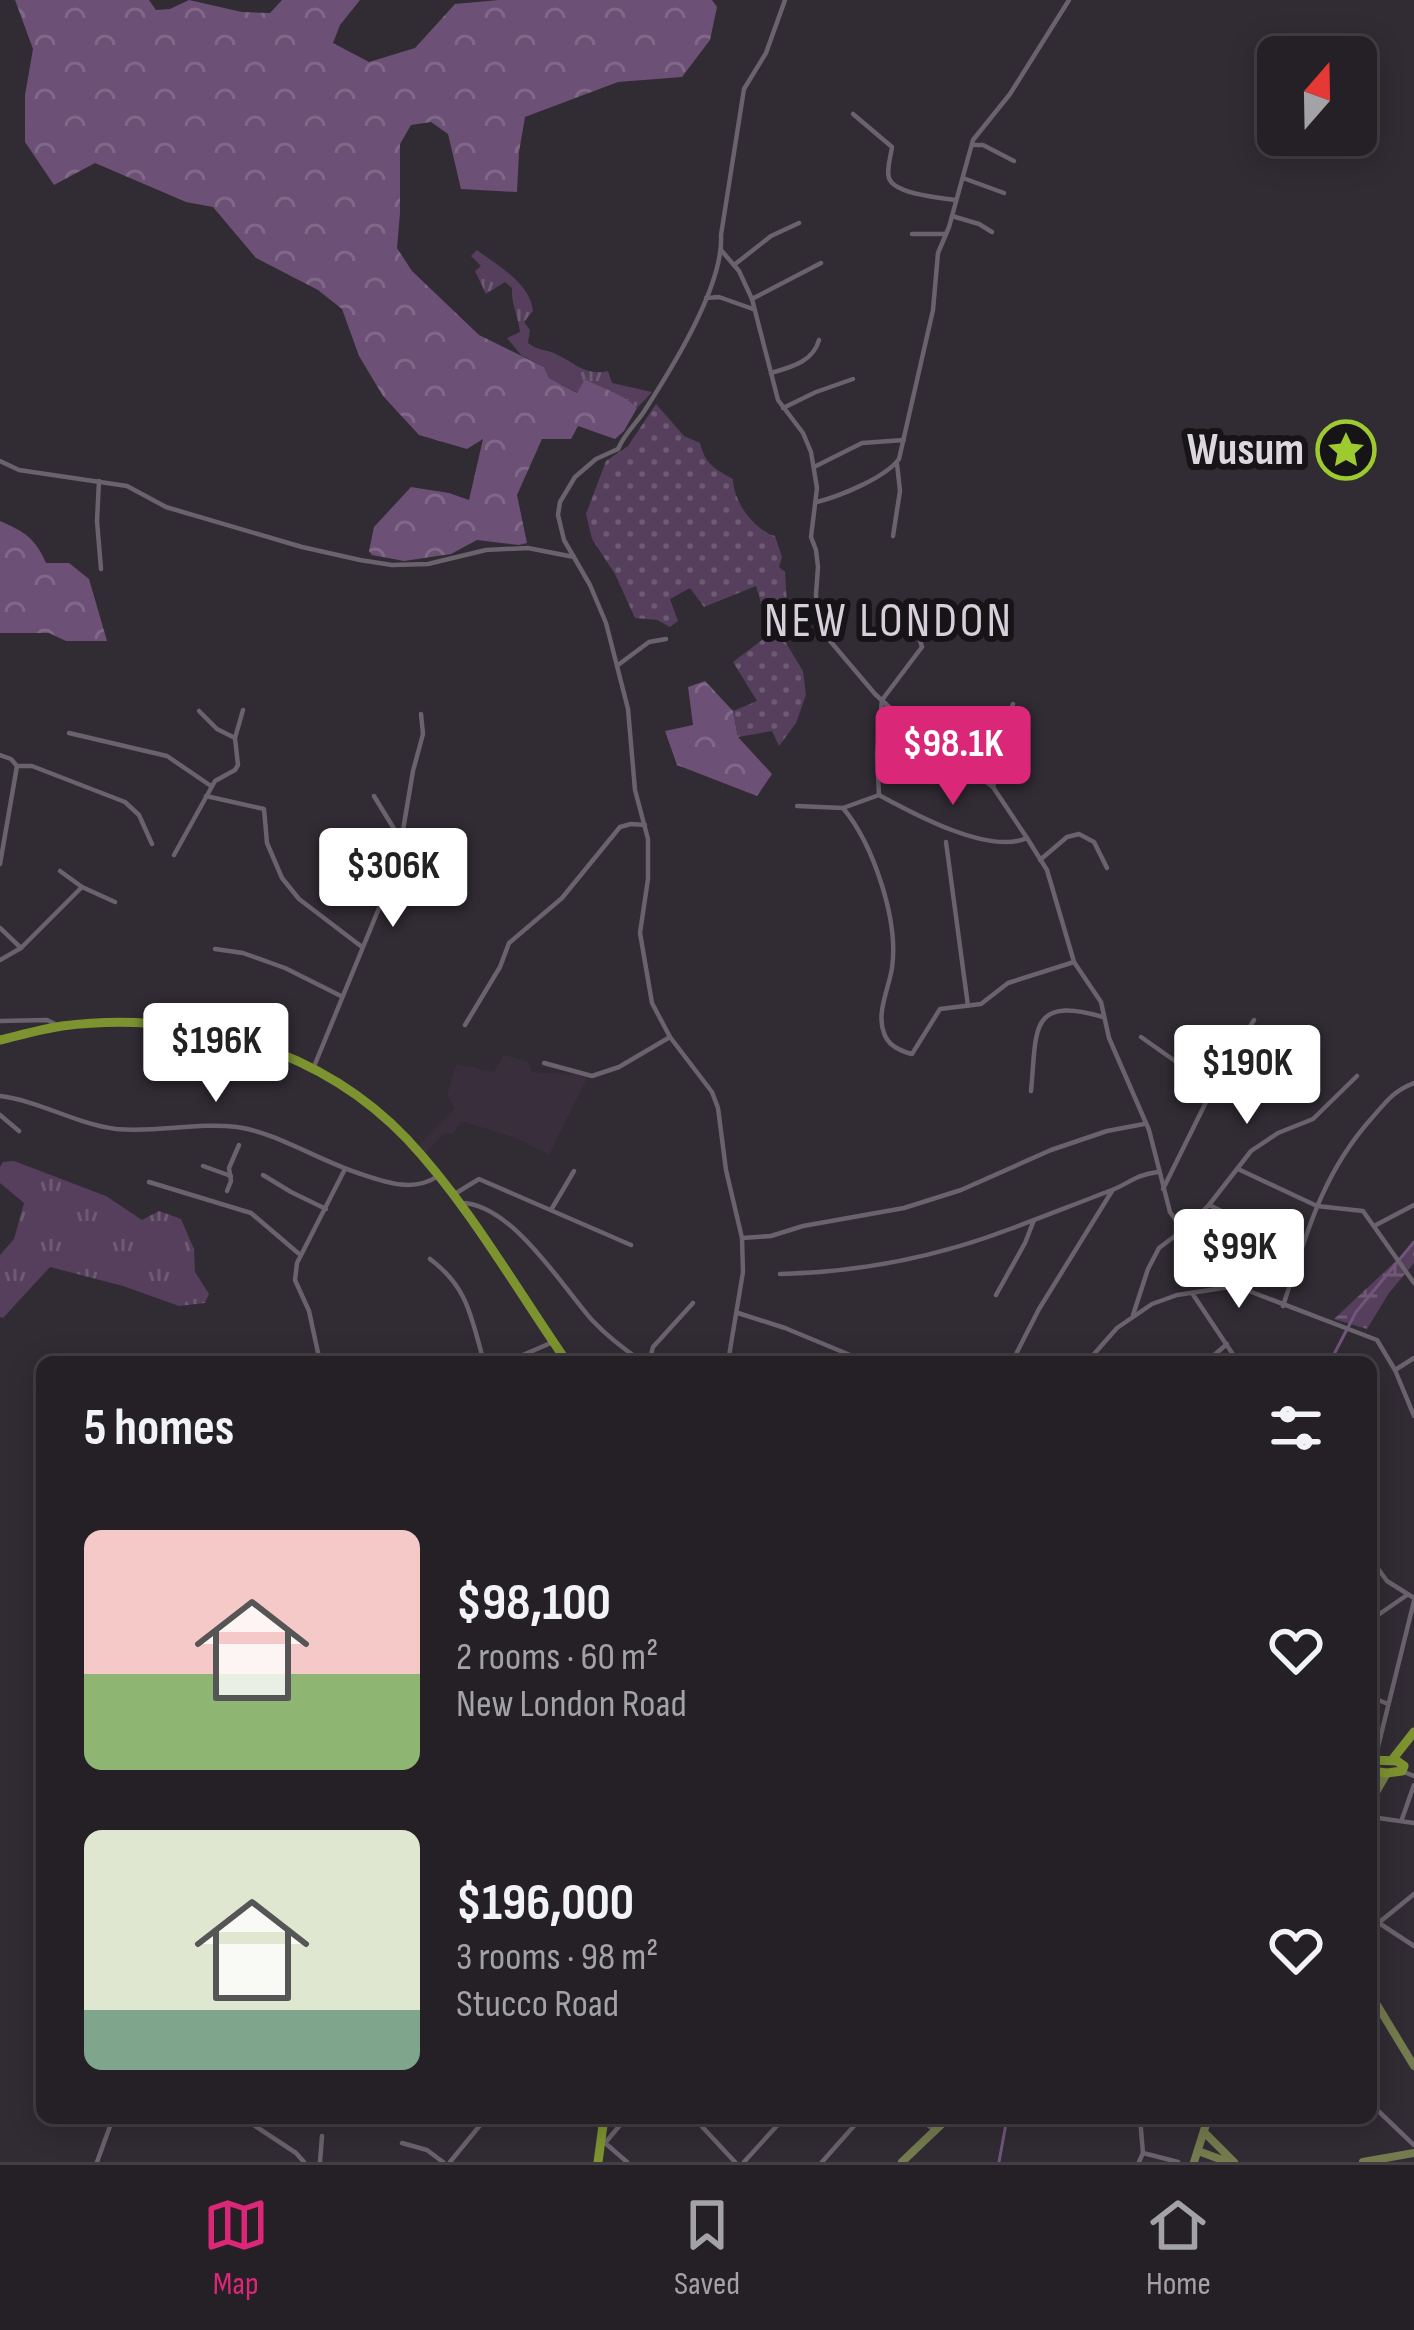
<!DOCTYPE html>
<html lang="en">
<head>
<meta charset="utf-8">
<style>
	body { margin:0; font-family:"Sofia Sans Condensed",sans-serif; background:#312d32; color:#f1f3f6; height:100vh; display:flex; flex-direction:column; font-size:45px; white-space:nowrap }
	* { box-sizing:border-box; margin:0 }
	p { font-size:39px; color:#a3a3a7 }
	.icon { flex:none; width:66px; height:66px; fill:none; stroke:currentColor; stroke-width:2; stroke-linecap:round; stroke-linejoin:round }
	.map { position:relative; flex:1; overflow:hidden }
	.details { position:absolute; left:36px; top:1356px; width:1341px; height:768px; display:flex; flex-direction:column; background:#252026; border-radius:18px; box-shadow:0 6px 30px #0003,0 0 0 3px #423e43 }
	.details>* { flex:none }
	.needle { width:78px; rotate:20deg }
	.tools { position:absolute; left:1257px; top:36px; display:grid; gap:24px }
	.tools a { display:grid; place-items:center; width:120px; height:120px; border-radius:18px; background:#252026; box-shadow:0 6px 30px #0003,0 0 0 3px #423e43; font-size:60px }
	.price { position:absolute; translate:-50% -102px; padding:0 27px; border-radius:12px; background:#fff; color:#222; font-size:39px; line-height:78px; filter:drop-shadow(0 3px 6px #0008) }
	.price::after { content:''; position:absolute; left:50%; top:72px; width:36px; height:27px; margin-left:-18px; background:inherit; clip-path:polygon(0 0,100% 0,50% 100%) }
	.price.active { background:#db2777; color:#fff }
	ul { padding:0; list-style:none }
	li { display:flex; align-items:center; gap:36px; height:300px; padding:0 48px }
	li span { display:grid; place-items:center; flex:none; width:336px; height:240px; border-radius:18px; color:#555 }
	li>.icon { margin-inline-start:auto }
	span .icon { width:144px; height:144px; fill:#fffc; stroke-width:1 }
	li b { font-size:51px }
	h2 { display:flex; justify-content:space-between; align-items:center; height:144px; padding:0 48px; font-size:51px }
	.menu { display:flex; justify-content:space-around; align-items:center; height:168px; border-top:3px solid #423e43; background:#252026; font-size:33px; color:#a3a3a7 }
	.menu a { display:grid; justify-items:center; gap:6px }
	.menu .active { color:#db2777 }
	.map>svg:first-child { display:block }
	.built { fill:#392e3c }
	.grass { fill:url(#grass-tufts) }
	.forest { fill:url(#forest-crowns) }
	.wetland { fill:url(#wetland-marsh) }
	.park { fill:url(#park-dots) }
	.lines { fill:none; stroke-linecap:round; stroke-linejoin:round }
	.stream { stroke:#71557a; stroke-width:3 }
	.street { stroke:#6a626c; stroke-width:4.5 }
	.secondary { stroke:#747b4e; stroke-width:8 }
	.primary { stroke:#7d932f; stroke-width:9 }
	.labels { text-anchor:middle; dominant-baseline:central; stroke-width:12; stroke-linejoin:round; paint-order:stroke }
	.poi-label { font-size:45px; font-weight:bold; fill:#dcd8dd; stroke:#171418; text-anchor:end }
	.neighbourhood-label { font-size:48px; letter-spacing:3px; fill:#d7cfda; stroke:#171418 }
</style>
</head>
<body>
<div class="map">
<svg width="1414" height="2162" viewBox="0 0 1414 2162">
	<defs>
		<pattern id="grass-tufts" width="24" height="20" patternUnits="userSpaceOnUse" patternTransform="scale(3)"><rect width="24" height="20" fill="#553f5c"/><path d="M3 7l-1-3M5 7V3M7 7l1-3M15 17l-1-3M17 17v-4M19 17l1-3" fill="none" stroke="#6d5a73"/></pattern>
		<pattern id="forest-crowns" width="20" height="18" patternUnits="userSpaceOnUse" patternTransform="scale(3)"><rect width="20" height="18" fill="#6c5075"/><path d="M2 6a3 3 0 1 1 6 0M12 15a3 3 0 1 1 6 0" fill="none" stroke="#806888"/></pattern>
		<pattern id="wetland-marsh" width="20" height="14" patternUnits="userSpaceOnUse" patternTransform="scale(3)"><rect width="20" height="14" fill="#553f5c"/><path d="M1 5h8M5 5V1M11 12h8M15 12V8" fill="none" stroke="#6d5a73"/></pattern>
		<pattern id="park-dots" width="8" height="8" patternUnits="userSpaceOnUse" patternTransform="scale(3)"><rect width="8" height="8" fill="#553f5c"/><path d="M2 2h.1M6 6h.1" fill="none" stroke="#6d5a73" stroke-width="1.8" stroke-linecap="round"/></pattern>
	</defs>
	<rect width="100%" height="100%" fill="#312b33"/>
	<polygon class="built" points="504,1055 529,1062 532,1072 578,1075 587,1078 549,1155 516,1138 461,1121 453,1134 445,1133 425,1153 418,1146 455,1109 447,1095 456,1064 494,1072"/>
	<g class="grass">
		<path d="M 477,250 C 498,266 530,283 533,311 L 524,322 L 530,330 L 528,343 C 538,351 547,349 558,355 C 576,364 586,376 608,371 L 612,383 L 652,392 L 637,408 C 626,395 601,389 585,379 L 578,393 L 549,378 L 544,367 L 521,355 L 507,338 L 520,332 C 518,316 511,304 512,288 L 505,282 L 486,294 L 475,271 L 481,266 L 471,256 Z"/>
		<polygon points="14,1161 106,1196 142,1220 159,1211 181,1219 194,1249 195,1272 209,1294 205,1303 179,1306 123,1286 50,1267 3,1318 0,1317 0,1255 14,1239 24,1203 0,1183 0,1167 3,1162"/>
	</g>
	<g class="forest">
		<path d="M 15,0 L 149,0 L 156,10 L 170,9 L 189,0 L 242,12 L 270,13 L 282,0 L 360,0 L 340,25 L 333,43 L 369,62 L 415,48 L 455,4 L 499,0 L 712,0 L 717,7 L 710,40 L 682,77 L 618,82 L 525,117 L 519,152 L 517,192 L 461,189 L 448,134 L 431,122 L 411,125 L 400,144 L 400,213 L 397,248 L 412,271 L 479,335 L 544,367 L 549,378 L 577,393 L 585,379 C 601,388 626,395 637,408 L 624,431 L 615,439 L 578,426 L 571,439 L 542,439 L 517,495 L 527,543 L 519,545 L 477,540 L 451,554 L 404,561 L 372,555 L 369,551 L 374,527 L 411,487 L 449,493 L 469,500 L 483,439 L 467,449 L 419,435 L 383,396 L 359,356 L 342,309 L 318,290 L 256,258 L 213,207 L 186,202 L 95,163 L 54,185 L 25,142 L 25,95 L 33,49 Z"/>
		<path d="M 0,521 C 25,532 35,538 46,563 L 69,563 L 89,579 L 107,641 L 66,641 L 49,633 L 0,633 Z"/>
		<polygon points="705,681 733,711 738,737 772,774 757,796 677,765 665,731 693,725 688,687"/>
	</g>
	<polygon class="wetland" points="1414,1244 1414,1263 1389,1293 1367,1329 1334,1319"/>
	<path class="park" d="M 656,404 L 684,436 L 700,443 C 705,464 715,469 733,479 C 733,501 754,530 775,536 L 782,557 L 779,567 L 785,572 L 787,605 L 783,638 L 803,671 L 806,695 L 796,723 L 779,746 L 772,731 L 738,737 L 733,711 L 757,701 L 733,662 L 770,634 L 756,586 L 704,607 L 690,588 L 670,599 L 678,621 L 670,627 L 657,620 L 635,618 L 615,574 L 592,539 L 586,514 L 606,461 L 628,446 Z"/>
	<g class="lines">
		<g class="stream">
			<polyline points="1330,1362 1356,1312 1414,1242"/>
			<polyline points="999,2162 1007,2118"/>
		</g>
		<g class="street">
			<path d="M 853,114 L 892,147 C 891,156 886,169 889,178 C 894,194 940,198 956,200"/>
			<polyline points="973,145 983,145 1014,161"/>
			<polyline points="963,178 1004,193"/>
			<polyline points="952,216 979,224 992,232"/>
			<polyline points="912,234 946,234"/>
			<polyline points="721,250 739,271 752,299 778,400 803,433 811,452 817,488 811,537 816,550 818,567 816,594 817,617 825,635 875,694 912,728 922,735 940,742 975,774 993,787 1027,838 1047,870 1074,962 1101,1002 1109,1038 1149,1130 1170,1212 1204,1260 1236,1286"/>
			<polyline points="734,265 771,236 799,223"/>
			<polyline points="706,298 719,297 753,309"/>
			<polyline points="752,299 821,263"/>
			<path d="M 771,373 C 791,367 813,362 819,340"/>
			<polyline points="783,408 816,392 853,379"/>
			<polyline points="0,461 19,470 127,486 166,507 302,547 360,560 392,565 428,564 486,550 528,548 574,557"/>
			<polyline points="814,467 862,443 904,440"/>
			<polyline points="99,481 97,521 101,569"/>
			<path d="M 817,502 C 840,496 885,478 899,459 L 933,310 L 938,253 L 949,227 L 973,140 L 1010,94 L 1069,0"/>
			<polyline points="893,536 900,491 897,464"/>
			<polyline points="618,665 649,642 666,639"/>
			<polyline points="199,711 217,729 235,738"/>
			<polyline points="69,733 167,756 211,786"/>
			<polyline points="0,755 11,759 17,766 32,766 125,802 139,815 152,844"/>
			<path d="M 993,787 C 997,774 995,768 997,755 C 999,737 1005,721 1013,704"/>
			<polyline points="879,795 877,754 882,700 922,647 919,637 891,608"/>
			<polyline points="206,796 264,809 267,843 282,878 299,899 362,947"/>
			<path d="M 797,806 L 843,808 L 879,795 C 914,814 989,855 1027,838"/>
			<path d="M 843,808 C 873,844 899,920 892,968 C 889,988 876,1013 884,1033 C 888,1046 900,1051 912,1054 L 940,1009 L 981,1004 L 1008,983 L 1074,962"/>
			<polyline points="402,836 413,771 423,734 421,714"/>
			<polyline points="946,842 968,1006"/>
			<polyline points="174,855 215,781 235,770 238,765 235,738 243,710"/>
			<polyline points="1040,860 1067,837 1079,834 1094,842 1107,868"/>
			<polyline points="0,864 17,766"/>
			<polyline points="60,871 82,887"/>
			<polyline points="0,928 21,948"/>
			<polyline points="215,949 243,953 285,968 341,996"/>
			<polyline points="0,960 21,948 82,887 115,902"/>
			<polyline points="0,1021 47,1020 59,1026"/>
			<polyline points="465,1025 500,967 509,943 562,898 620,827 631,824 645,825"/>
			<polyline points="1141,1037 1185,1068 1215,1084"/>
			<polyline points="544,1063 592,1076 619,1067 670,1037"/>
			<polyline points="313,1069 402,852 399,837 374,796"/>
			<path d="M 1031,1091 C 1037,1031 1028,995 1103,1017"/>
			<path d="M 0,1096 C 40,1101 76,1124 116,1129 C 157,1133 196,1122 237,1127 C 275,1132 320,1161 358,1173 C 385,1182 413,1193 438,1176"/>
			<polyline points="0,1115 19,1131"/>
			<polyline points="203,1166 231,1176"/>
			<polyline points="1238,1169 1317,1206 1363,1211 1414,1283"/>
			<polyline points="263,1175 291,1192 326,1209"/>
			<polyline points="149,1182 251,1213 298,1253"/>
			<polyline points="1163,1189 1215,1084 1254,1020"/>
			<polyline points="227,1191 231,1181 229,1168 239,1145"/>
			<polyline points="453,1195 479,1179 631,1245"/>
			<path d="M 461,1203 C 511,1203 562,1286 592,1320 C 607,1336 625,1350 643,1362"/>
			<polyline points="1209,1205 1301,1249"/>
			<polyline points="551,1210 574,1171"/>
			<polyline points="1374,1226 1414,1205"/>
			<polyline points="742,1238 771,1236 803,1226 904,1208 961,1190 1051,1150 1107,1131 1144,1124"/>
			<path d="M 430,1259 C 469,1288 471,1318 484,1362"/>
			<path d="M 780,1274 C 859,1272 937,1257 1010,1229 C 1043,1217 1075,1204 1107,1192 C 1128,1185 1133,1175 1158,1172"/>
			<polyline points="1192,1293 1238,1362"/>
			<polyline points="996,1295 1025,1243 1034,1220"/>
			<path d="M 1283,1306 C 1306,1236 1321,1175 1371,1119 C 1386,1102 1393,1091 1414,1083"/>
			<polyline points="738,1313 785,1328 867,1362"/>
			<polyline points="1133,1315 1148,1269 1159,1248 1183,1230 1209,1205 1251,1151 1278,1133 1313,1119 1357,1076"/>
			<polyline points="320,1362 309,1311 295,1280 297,1263 345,1169"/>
			<polyline points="507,1362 553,1342"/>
			<polyline points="649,1362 653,1347 693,1303"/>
			<path d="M 728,1362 L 743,1272 L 742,1238 L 726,1170 L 718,1108 L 712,1092 L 670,1037 L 652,1003 L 640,933 L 648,879 L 648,839 L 635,790 L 628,709 L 606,623 L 590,585 L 564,540 L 558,515 L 560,502 L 575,477 L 596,459 L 618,449 C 625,433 636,424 645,410 C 672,368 724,285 721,235 L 744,89 L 766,53 L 785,0"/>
			<polyline points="1012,1362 1039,1309 1112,1191"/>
			<polyline points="1087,1362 1117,1328 1152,1304 1177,1295 1236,1286 1377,1340 1395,1370 1414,1416"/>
			<polyline points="1206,1362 1227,1344"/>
			<polyline points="1395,1370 1414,1358"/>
			<polyline points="1371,1559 1387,1581 1414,1598"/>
			<polyline points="1378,1615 1407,1595"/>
			<polyline points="1371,1697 1388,1704"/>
			<polyline points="1375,1759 1414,1601"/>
			<polyline points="1401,1771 1414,1776"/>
			<polyline points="1371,1817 1414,1823"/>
			<polyline points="1402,1819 1414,1785"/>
			<polyline points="42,1843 37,1844 42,1850"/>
			<polyline points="1379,1923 1414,1946"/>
			<polyline points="1371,1929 1414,1894"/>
			<polyline points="1371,2104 1414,2145"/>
			<polyline points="243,2118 296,2153 304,2162"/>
			<polyline points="575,2118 602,2126"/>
			<polyline points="694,2118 735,2162"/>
			<polyline points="918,2118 933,2129"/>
			<polyline points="604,2142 627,2162"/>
			<polyline points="402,2143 427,2150 443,2162"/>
			<polyline points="605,2143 626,2118"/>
			<polyline points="1143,2153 1178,2162"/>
			<polyline points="97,2162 113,2118"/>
			<polyline points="320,2162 322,2136"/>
			<polyline points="450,2162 486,2118"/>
			<polyline points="744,2162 784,2118"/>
			<polyline points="822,2162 861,2118"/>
			<polyline points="1139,2162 1143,2153 1140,2118"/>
		</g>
		<g class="secondary">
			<polyline points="1371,1801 1387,1773"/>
			<polyline points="1371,1995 1414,2066"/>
			<polyline points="1204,2132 1234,2162"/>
			<polyline points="1198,2151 1228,2162"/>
			<polyline points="902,2162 948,2118"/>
			<polyline points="1194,2162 1208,2118"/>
			<polyline points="1363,2162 1414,2153"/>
		</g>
		<g class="primary">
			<path d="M 0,1040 C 21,1035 42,1029 62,1026 C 185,1010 320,1047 407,1139 C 469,1205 515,1287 567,1362"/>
			<polyline points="1371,1760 1397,1761 1404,1766 1402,1771 1387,1773 1371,1771"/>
			<polyline points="1392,1760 1414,1732"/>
			<polyline points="598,2162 604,2118"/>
		</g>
	</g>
	<defs>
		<g id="sight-ring" transform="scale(3)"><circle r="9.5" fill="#171418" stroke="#9dca2f" stroke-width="1.5"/><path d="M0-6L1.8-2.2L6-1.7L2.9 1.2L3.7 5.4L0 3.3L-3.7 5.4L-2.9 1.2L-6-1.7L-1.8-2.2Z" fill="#9dca2f"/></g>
	</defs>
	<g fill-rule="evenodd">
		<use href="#sight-ring" x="1346" y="450"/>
	</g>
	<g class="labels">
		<g class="poi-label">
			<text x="1304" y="450">Wusum</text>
		</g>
		<g class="neighbourhood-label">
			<text x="889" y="621">NEW LONDON</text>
		</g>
	</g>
</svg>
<div class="tools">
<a><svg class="needle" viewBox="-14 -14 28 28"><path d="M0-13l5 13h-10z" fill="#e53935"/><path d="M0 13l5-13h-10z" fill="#a3a3a7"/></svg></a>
</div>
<b class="price active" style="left:953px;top:808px">$98.1K</b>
<b class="price" style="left:393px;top:930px">$306K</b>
<b class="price" style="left:216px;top:1105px">$196K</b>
<b class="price" style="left:1247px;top:1127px">$190K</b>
<b class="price" style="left:1239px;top:1311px">$99K</b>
<section class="details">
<h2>5 homes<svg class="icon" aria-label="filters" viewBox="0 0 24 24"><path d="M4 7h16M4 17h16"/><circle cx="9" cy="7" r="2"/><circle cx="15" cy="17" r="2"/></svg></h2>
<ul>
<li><span style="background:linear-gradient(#f6c9c9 60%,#8fb573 0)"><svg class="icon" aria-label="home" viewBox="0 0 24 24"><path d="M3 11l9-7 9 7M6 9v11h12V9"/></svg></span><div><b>$98,100</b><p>2 rooms · 60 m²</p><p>New London Road</p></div><svg class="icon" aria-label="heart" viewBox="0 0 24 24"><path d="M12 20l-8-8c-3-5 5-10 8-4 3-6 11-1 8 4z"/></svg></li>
<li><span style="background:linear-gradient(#dfe7d0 75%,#7fa58c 0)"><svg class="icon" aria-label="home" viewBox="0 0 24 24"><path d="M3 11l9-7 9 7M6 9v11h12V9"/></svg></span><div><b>$196,000</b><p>3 rooms · 98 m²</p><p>Stucco Road</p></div><svg class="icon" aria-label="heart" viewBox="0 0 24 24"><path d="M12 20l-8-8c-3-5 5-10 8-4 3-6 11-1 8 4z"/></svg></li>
</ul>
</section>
</div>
<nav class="menu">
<a class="active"><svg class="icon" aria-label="map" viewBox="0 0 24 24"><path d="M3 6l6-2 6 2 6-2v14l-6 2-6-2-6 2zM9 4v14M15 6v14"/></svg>Map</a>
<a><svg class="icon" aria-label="saved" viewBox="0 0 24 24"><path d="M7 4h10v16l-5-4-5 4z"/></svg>Saved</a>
<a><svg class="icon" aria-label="home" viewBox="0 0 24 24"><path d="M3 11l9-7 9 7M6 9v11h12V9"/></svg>Home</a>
</nav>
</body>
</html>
